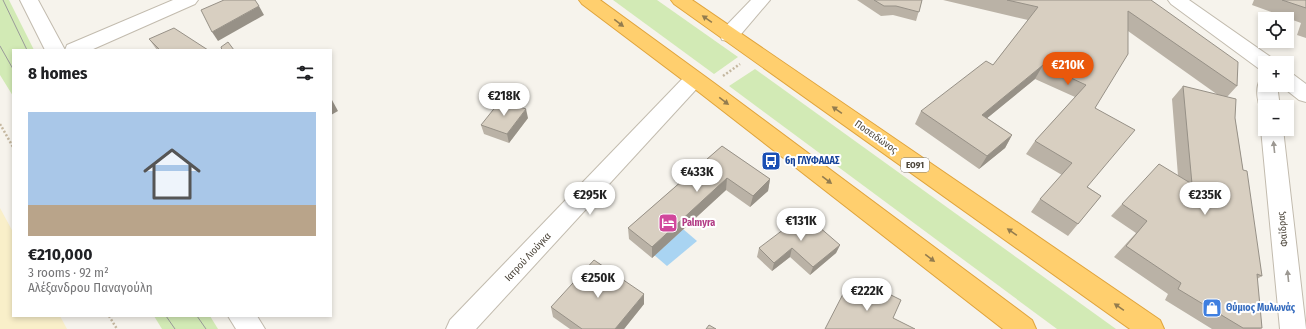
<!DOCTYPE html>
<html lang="en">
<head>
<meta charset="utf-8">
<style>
	body { margin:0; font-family:"Fira Sans Condensed",sans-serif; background:#f2f2f2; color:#202124; height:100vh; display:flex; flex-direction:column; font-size:15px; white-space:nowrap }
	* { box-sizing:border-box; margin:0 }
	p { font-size:13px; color:#757577 }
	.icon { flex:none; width:22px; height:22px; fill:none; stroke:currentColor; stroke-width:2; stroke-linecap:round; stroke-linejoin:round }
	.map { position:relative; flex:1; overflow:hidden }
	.sheet { position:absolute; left:12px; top:49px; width:320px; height:268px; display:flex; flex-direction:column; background:#fff; border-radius:0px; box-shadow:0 2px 6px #0003 }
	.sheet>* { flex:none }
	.tools { position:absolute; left:1258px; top:12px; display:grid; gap:8px }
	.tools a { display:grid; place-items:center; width:36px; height:36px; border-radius:0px; background:#fff; box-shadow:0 2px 6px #0003; font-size:20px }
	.price { position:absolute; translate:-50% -34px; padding:0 9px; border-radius:14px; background:#fff; color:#222; font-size:13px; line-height:26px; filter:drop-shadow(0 1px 2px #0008) }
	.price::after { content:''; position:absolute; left:50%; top:24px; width:12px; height:9px; margin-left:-6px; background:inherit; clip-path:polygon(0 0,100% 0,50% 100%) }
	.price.current { background:#ea580c; color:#fff }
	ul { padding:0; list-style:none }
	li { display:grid; align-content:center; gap:8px; height:212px; padding:0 16px }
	li span { display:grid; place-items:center; height:124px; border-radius:0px; color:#555 }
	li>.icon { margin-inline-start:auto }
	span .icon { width:72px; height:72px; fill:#fffc; stroke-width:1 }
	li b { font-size:17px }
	h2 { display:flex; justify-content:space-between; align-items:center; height:48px; padding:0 16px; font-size:17px }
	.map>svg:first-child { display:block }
	.green { fill:#d2eab5 }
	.sand { fill:#f9efc9 }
	.water { fill:#a9d4f2 }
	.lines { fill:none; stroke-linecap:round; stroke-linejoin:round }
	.minor-casing { stroke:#c2bbae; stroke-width:2 }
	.highway-casing { stroke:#e0a43c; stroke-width:2 }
	.path { stroke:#c4b79f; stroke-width:2.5; stroke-dasharray:2 2; stroke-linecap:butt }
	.minor { fill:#fff; fill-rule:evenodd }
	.highway { fill:#ffcf6e; fill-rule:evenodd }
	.tram { stroke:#9a9a9a; stroke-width:1 }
	.wall { fill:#bab2a6 }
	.shaded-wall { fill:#979187 }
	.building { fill:#d8cfc1; stroke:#979187 }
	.oneway { fill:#937c4e }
	.oneway2 { fill:#9c9892 }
	.labels { text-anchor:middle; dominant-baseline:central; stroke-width:4; stroke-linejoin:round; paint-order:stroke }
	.shield { fill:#fff; stroke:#817c74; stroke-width:1 }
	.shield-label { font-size:9px; font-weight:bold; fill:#4b4439 }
	.street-label { font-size:10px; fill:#4b4439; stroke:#fff }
	.transit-label { font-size:10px; font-weight:bold; fill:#164399; stroke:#fff; text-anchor:start }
	.hotel-label { font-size:10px; font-weight:bold; fill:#b23c85; stroke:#fff; text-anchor:start }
	.shop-label { font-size:10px; font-weight:bold; fill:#366cbe; stroke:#fff; text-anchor:start }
</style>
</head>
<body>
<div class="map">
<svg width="1306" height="329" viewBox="0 0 1306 329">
	<rect width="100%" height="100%" fill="#f6f3ec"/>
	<g class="green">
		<polygon points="0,0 9,0 34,50 13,50 13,96 0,75"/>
		<polygon points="613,0 657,0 738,57 714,74"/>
		<polygon points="755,69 1116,329 1057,329 729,86"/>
		<polygon points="154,316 210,316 218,329 162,329"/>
	</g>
	<polygon class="sand" points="0,208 13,232 13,316 60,316 67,329 0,329"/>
	<polygon class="water" points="683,229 697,241 667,266 653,254"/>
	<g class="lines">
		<g class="minor-casing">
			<g id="minor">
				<polygon points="20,0 38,0 65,50 67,45 173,0 198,0 195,4 91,50 45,50"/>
				<polygon points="751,0 770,0 736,40 729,41 722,40 720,35 722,30"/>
				<polygon points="1168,0 1189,0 1272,58 1275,63 1265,63 1265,70 1258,68 1171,4"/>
				<polygon points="694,72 701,74 704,79 701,84 476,329 446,329 450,320 687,74"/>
				<polygon points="1287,73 1294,75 1306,84 1306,102 1299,100 1280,85 1287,85"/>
				<path d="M 1265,78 L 1265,85 L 1277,85 L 1280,107 L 1265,107 L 1265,113 C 1257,108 1255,88 1260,80 Z"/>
				<polygon points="1265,123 1265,129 1283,129 1306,329 1280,329 1261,129"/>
				<polygon points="228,316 257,316 265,329 236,329"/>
			</g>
		</g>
		<g class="highway-casing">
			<g id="highway">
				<polygon points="579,0 600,0 714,83 1032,320 1036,329 1003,329 700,93 582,4"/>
				<polygon points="671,0 692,0 1160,320 1164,329 1130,329 674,4"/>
			</g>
		</g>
		<g class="path">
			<polyline points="723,76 740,64"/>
			<polyline points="0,124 13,147"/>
			<polyline points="109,316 117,329"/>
		</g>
		<use href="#minor" class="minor"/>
		<use href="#highway" class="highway"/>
		<g class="tram">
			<polyline points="3,0 27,50"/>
			<polyline points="0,46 13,69"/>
			<polyline points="166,316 175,329"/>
			<polyline points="197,316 206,329"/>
		</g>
	</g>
	<g class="wall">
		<polygon points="857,0 922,0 916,21 893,15 881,16"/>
		<polygon points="943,0 1151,0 1237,86 1227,97 1235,118 1243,170 1262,276 1257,279 1262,328 1260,329 1212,329 1165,300 1168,294 1114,257 1136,233 1111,216 1122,204 1178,176 1172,99 1183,86 1218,95 1128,31 1095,108 1088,187 1101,196 1068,236 1031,212 1040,199 1062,175 1026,154 1035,141 1075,97 1035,79 987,118 1012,135 1005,148 979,169 915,124 921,111 993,65 1028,20"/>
		<polygon points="1254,0 1306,0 1306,38 1297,35 1301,23 1252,5"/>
		<polygon points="149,39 208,50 157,50"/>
		<polygon points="528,118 509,143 484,134 481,125"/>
		<polygon points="722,146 770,179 768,191 750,207 726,190 652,258 629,239 628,228"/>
		<polygon points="840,245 836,253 810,275 790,257 772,271 757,257 759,248"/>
		<polygon points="644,304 624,329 570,329 553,317 551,307"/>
	</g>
	<g class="shaded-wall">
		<polygon points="259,6 264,15 218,41 212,32"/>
		<polygon points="1043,65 1035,79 975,128 982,115"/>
		<polygon points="331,100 332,100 338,111 331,115"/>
		<polygon points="526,109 528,118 509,143 507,134"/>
		<polygon points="1012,135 1005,148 979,169 987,156"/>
		<polygon points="727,178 726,190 652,258 652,247"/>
		<polygon points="770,179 768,191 750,207 753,196"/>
		<polygon points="840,245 836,253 810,275 813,267"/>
		<polygon points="792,248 790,257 772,271 774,263"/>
		<polygon points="644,294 644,304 624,329 615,329"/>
	</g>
	<g class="building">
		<polygon points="224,0 255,0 259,6 212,32 201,10"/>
		<polygon points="874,0 922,0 919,12 896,6 884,6"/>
		<polygon points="1007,0 1151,0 1238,62 1237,86 1128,11 1128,54 1095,108 1135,130 1087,187 1101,196 1078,224 1040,199 1072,163 1035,141 1086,85 1043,65 982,115 1012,135 987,156 921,111 986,61 993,65 1038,7"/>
		<polygon points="1282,0 1306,0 1306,8"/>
		<polygon points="174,28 208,50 160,50 149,39"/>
		<polygon points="228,42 234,50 222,50 221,47"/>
		<polygon points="1183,86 1236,99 1235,118 1243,170 1247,171 1262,276 1257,274 1262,328 1243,328 1178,289 1181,283 1126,246 1147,221 1122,204 1159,164 1192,184"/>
		<polygon points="501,100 526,109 507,134 481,125"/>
		<polygon points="722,146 770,179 753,196 727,178 652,247 628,228"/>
		<polygon points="804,214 840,245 813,267 792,248 774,263 759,248"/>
		<polygon points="594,260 644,294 615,329 582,329 551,307"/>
		<polygon points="869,284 901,300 893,318 915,329 825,329 843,294 860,303"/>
		<polygon points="709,325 716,329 706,329"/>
	</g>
	<defs><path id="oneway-solid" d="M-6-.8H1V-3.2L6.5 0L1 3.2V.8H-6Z"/></defs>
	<g class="oneway">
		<use href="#oneway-solid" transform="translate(707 19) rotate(-145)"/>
		<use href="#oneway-solid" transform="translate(619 23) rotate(37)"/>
		<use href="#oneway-solid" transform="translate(724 101) rotate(37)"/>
		<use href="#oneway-solid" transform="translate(837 110) rotate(-145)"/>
		<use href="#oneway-solid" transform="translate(827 180) rotate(37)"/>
		<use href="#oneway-solid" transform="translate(1012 232) rotate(-145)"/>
		<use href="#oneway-solid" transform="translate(930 258) rotate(37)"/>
		<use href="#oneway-solid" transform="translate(1119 307) rotate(-145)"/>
	</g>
	<g class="oneway2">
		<use href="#oneway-solid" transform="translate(1274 147) rotate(-96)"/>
		<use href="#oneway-solid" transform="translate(1288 276) rotate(-96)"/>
	</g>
	<defs>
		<g id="bus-square" transform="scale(1)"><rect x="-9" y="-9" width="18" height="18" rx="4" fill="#1a4fb4" stroke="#fff"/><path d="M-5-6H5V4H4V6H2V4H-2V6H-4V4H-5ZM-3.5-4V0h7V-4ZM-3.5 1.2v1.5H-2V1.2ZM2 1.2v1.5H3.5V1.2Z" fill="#fff"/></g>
		<g id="hotel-square" transform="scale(1)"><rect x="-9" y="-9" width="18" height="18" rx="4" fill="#d1479c" stroke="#fff"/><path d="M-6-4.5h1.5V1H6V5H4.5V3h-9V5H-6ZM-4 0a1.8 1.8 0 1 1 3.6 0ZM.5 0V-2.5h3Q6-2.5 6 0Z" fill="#fff"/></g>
		<g id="shop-square" transform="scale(1)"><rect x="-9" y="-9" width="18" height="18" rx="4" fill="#3f7fe0" stroke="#fff"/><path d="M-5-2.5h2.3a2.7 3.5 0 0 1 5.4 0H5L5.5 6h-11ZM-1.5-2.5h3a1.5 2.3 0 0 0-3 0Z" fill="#fff"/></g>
	</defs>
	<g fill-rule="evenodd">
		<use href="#bus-square" x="771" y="161"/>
		<use href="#hotel-square" x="668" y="223"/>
		<use href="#shop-square" x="1212" y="308"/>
	</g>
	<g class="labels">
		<rect class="shield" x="901" y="158" width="28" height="14" rx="3"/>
		<g class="shield-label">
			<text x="915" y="165">ΕΟ91</text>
		</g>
		<g class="street-label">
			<text transform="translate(876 137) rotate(35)">Ποσειδώνος</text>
			<text transform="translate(1283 229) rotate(-96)">Φαίδρας</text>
			<text transform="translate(528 257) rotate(-47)">Ιατρού Λιούγκα</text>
		</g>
		<g class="transit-label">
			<text x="785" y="161">6η ΓΛΥΦΑΔΑΣ</text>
		</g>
		<g class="hotel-label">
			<text x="682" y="223">Palmyra</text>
		</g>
		<g class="shop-label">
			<text x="1226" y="308">Θύμιος Μυλωνάς</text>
		</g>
	</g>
</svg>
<div class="tools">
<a><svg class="icon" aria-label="locate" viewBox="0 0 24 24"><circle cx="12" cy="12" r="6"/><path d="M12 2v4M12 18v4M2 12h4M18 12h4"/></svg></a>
<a>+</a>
<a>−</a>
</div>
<b class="price current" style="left:1068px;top:86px">€210K</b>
<b class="price" style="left:504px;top:117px">€218K</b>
<b class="price" style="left:697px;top:193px">€433K</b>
<b class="price" style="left:590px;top:216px">€295K</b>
<b class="price" style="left:1205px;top:216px">€235K</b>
<b class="price" style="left:801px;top:242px">€131K</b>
<b class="price" style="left:598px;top:299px">€250K</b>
<b class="price" style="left:867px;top:312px">€222K</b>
<section class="sheet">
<h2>8 homes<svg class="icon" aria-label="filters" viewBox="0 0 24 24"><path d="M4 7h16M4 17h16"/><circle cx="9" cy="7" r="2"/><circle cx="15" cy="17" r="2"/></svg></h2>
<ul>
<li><span style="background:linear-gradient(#a9c7e8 75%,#b9a48a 0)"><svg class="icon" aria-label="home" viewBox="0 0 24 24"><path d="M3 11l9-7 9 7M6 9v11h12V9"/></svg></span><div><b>€210,000</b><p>3 rooms · 92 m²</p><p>Αλέξανδρου Παναγούλη</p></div></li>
</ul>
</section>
</div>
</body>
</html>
